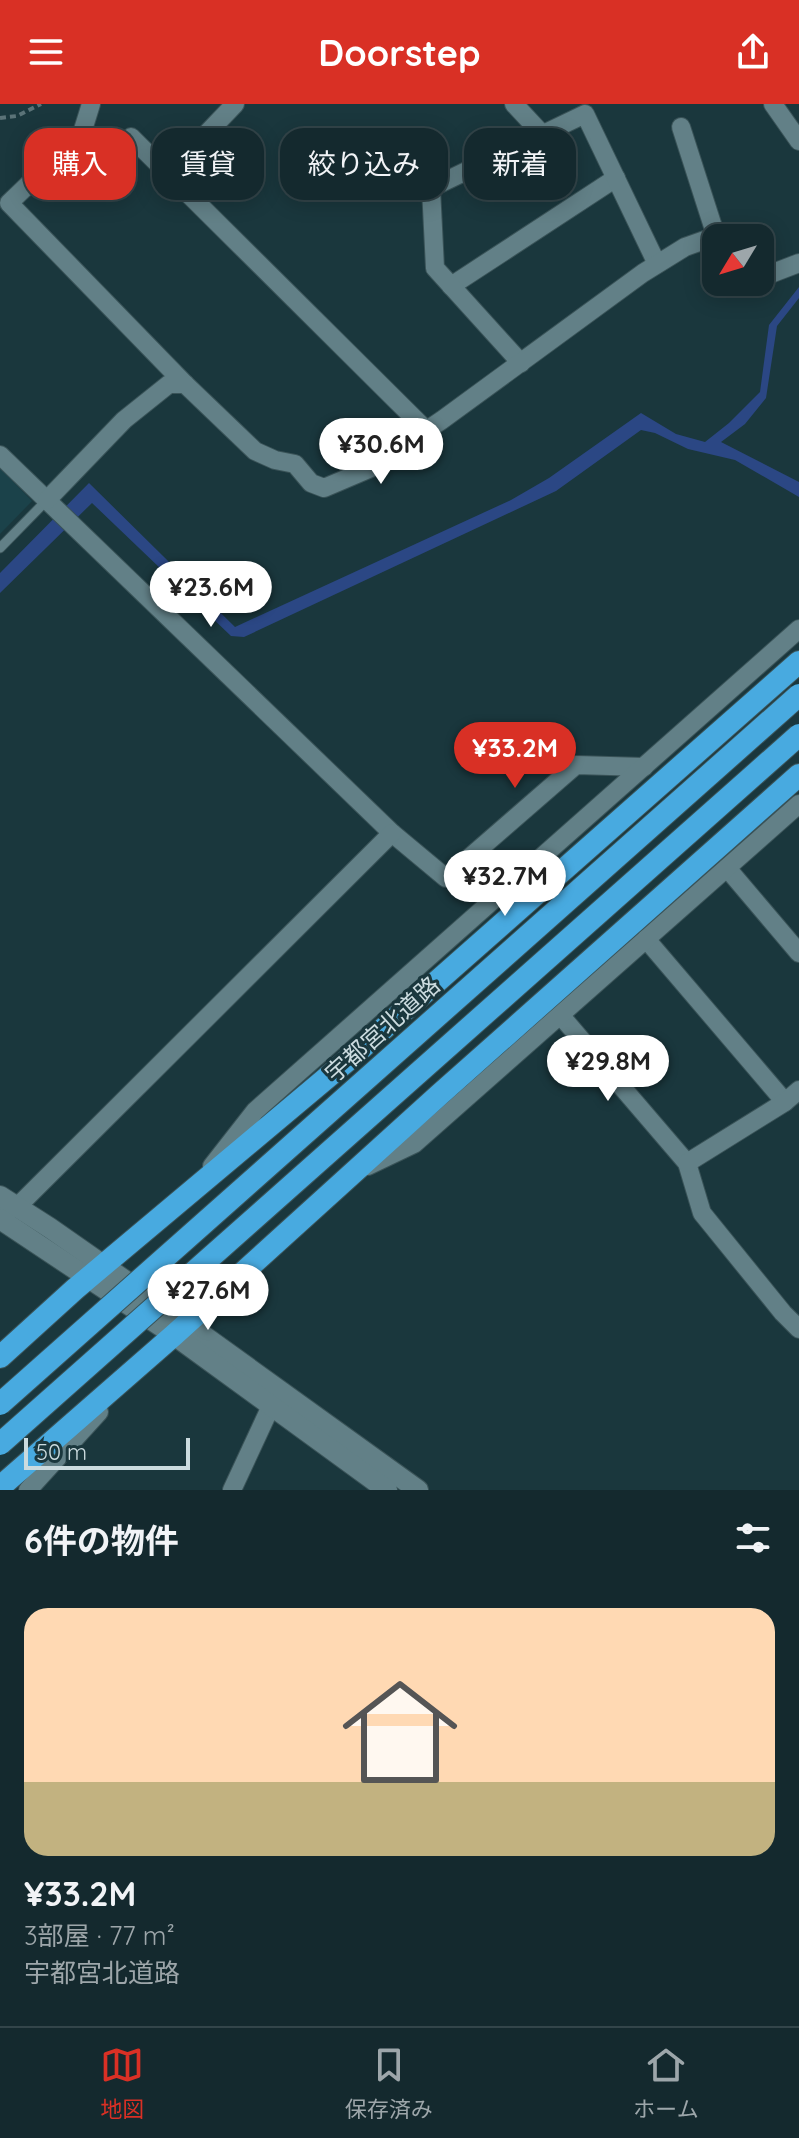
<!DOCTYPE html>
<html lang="ja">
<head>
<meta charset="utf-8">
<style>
	body { margin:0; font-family:Quicksand,"Noto Sans JP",sans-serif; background:#21353a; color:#f1f3f6; height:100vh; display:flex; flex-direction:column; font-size:30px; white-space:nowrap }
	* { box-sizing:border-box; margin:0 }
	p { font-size:26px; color:#9da6aa }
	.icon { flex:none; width:44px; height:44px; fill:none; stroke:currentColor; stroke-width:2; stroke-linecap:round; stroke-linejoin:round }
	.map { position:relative; height:1386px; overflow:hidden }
	.details { display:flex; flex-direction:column; background:#14292e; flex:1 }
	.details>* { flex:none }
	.guide { position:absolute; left:24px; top:24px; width:752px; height:72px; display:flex; gap:16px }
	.needle { width:52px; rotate:232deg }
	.fabs { position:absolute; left:702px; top:120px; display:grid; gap:16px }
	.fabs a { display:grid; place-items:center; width:72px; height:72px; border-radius:16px; background:#14292e; box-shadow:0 4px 20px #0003,0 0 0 2px #33454a; font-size:40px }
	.scale { position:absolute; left:24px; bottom:20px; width:166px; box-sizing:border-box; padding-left:8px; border:4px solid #cbdbdf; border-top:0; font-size:22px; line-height:28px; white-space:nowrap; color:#cbdbdf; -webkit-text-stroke:6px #1a373d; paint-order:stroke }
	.price { position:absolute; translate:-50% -68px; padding:0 18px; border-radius:28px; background:#fff; color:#222; font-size:26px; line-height:52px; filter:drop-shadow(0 2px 4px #0008) }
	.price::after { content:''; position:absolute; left:50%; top:48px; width:24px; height:18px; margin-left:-12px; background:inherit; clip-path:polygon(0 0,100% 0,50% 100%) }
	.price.selected { background:#d93025; color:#fff }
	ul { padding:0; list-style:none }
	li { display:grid; align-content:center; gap:16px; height:424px; padding:0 24px }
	li span { display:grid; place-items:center; height:248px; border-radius:24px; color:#555 }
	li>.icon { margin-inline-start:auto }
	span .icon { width:144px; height:144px; fill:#fffc; stroke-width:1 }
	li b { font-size:34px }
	h2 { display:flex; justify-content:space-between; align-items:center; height:96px; padding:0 24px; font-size:34px }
	.pill { padding:0 28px; border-radius:24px; background:#14292e; box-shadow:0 4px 20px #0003,0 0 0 2px #33454a; font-size:28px; line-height:72px }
	.pill.selected { background:#d93025; color:#fff }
	header { display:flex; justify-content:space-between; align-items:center; height:104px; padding:0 24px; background:#d93025; color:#fff; font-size:36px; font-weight:800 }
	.tab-bar { display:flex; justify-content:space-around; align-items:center; height:112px; border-top:2px solid #33454a; background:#14292e; font-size:22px; color:#9da6aa }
	.tab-bar a { display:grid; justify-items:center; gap:4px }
	.tab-bar .selected { color:#d93025 }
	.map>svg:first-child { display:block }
	.built { fill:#1b424a }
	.water { fill:#2b4784 }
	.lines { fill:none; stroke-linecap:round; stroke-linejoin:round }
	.service-casing { stroke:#3a5358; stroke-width:11 }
	.minor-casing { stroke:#3a5358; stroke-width:20 }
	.tertiary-casing { stroke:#3a5358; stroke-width:22 }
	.trunk-casing { stroke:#3a5358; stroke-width:24 }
	.path { stroke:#5b7378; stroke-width:4; stroke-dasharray:6 4; stroke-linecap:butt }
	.service { stroke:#628087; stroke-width:9 }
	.minor { stroke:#628087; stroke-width:18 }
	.tertiary { stroke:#628087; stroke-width:20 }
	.trunk { stroke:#48aae0; stroke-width:22 }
	.trunk-bridge-casing { stroke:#3a5358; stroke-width:24; stroke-linecap:butt }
	.trunk-bridge { stroke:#48aae0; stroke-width:22 }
	.labels { text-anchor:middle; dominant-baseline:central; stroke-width:6; stroke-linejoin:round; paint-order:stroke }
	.street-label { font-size:24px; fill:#cbdbdf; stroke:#1a373d }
</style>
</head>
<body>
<header><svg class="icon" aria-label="menu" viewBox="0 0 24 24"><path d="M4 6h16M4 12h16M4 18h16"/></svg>Doorstep<svg class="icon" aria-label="share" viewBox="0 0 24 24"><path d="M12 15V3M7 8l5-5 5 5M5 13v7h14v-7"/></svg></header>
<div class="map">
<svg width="799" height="1386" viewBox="0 0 799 1386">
	<rect width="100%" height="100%" fill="#1a373d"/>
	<polygon class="built" points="0,364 32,397 0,430"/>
	<polygon class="water" points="799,183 799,194 777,222 766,294 745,320 721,338 799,378 799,393 735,356 688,345 655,329 641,326 556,387 244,533 231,532 92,399 0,489 0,469 89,379 235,523 511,396 549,374 641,309 676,330 705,338 729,319 760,288 769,221"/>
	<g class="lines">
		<g class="service-casing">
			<polyline id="service" points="0,444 47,396"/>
		</g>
		<g class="minor-casing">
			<g id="minor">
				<polyline points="91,0 82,29 9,99 185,280"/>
				<polyline points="514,0 542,30"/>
				<polyline points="773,0 799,37"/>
				<polyline points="681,23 716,132"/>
				<polyline points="131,33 426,326"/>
				<polyline points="168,70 235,0"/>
				<polyline points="760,174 799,159"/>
				<polyline points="451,182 616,74"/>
				<polyline points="521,259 435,164 431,84 585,10 657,160"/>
				<polyline points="0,351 392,729 446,774 576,661 644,663"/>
				<polyline points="47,396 124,316 169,280 185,280 255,347 275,356 295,360 311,379 324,384 371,364 442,316 643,169 685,143 716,132 717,134"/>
				<polyline points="727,764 799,849"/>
				<polyline points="646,835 785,998"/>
				<polyline points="561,912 687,1059 702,1109 783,1209 799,1225"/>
				<polyline points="687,1059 785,998 799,986"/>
				<polyline points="212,1062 255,1007 799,525"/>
				<polyline points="368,1062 414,1040 799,700"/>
				<polyline points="6,1107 17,1103 392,729"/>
				<polyline points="28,1386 99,1308"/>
				<polyline points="232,1386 271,1302"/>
			</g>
		</g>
		<g class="tertiary-casing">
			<g id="tertiary">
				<polyline points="0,1092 50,1124 186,1219 418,1386"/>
				<polyline points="0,1115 174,1231 387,1386"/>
			</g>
		</g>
		<g class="trunk-casing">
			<g id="trunk">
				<polyline points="0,1253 75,1185 348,956 799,558"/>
				<polyline points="0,1383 174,1231 439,991 799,671"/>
			</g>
		</g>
		<polyline class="path" points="0,14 17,12 41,0"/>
		<use href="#service" class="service"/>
		<use href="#minor" class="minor"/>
		<use href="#tertiary" class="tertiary"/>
		<use href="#trunk" class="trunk"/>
		<g class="trunk-bridge-casing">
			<g id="trunk-bridge">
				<polyline points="0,1300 799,591"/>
				<polyline points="0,1340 799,631"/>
			</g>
		</g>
		<use href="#trunk-bridge" class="trunk-bridge"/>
	</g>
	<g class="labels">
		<g class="street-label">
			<text transform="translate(382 925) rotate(-42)">宇都宮北道路</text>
		</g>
	</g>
</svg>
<div class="fabs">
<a><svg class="needle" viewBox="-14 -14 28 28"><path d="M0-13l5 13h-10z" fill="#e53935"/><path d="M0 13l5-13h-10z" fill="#9da6aa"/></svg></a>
</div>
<div class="scale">50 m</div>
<b class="price" style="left:381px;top:382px">¥30.6M</b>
<b class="price" style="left:211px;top:525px">¥23.6M</b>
<b class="price selected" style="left:515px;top:686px">¥33.2M</b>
<b class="price" style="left:505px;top:814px">¥32.7M</b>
<b class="price" style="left:608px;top:999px">¥29.8M</b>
<b class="price" style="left:208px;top:1228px">¥27.6M</b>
<div class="guide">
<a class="pill selected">購入</a>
<a class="pill">賃貸</a>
<a class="pill">絞り込み</a>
<a class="pill">新着</a>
</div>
</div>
<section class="details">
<h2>6件の物件<svg class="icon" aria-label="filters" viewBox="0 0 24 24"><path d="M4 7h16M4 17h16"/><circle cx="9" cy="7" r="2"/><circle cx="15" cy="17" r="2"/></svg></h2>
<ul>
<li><span style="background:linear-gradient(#ffd9b3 70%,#c2b280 0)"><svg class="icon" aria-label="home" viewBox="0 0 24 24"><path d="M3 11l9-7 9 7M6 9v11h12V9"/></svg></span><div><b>¥33.2M</b><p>3部屋 · 77 m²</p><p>宇都宮北道路</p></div></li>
</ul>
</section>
<nav class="tab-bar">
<a class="selected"><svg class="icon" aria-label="map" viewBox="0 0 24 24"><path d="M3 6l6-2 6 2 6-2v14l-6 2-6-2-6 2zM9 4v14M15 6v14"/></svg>地図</a>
<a><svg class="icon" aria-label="saved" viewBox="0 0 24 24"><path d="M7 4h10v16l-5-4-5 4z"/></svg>保存済み</a>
<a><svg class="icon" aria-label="home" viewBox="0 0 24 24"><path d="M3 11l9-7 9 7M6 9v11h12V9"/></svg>ホーム</a>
</nav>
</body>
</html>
